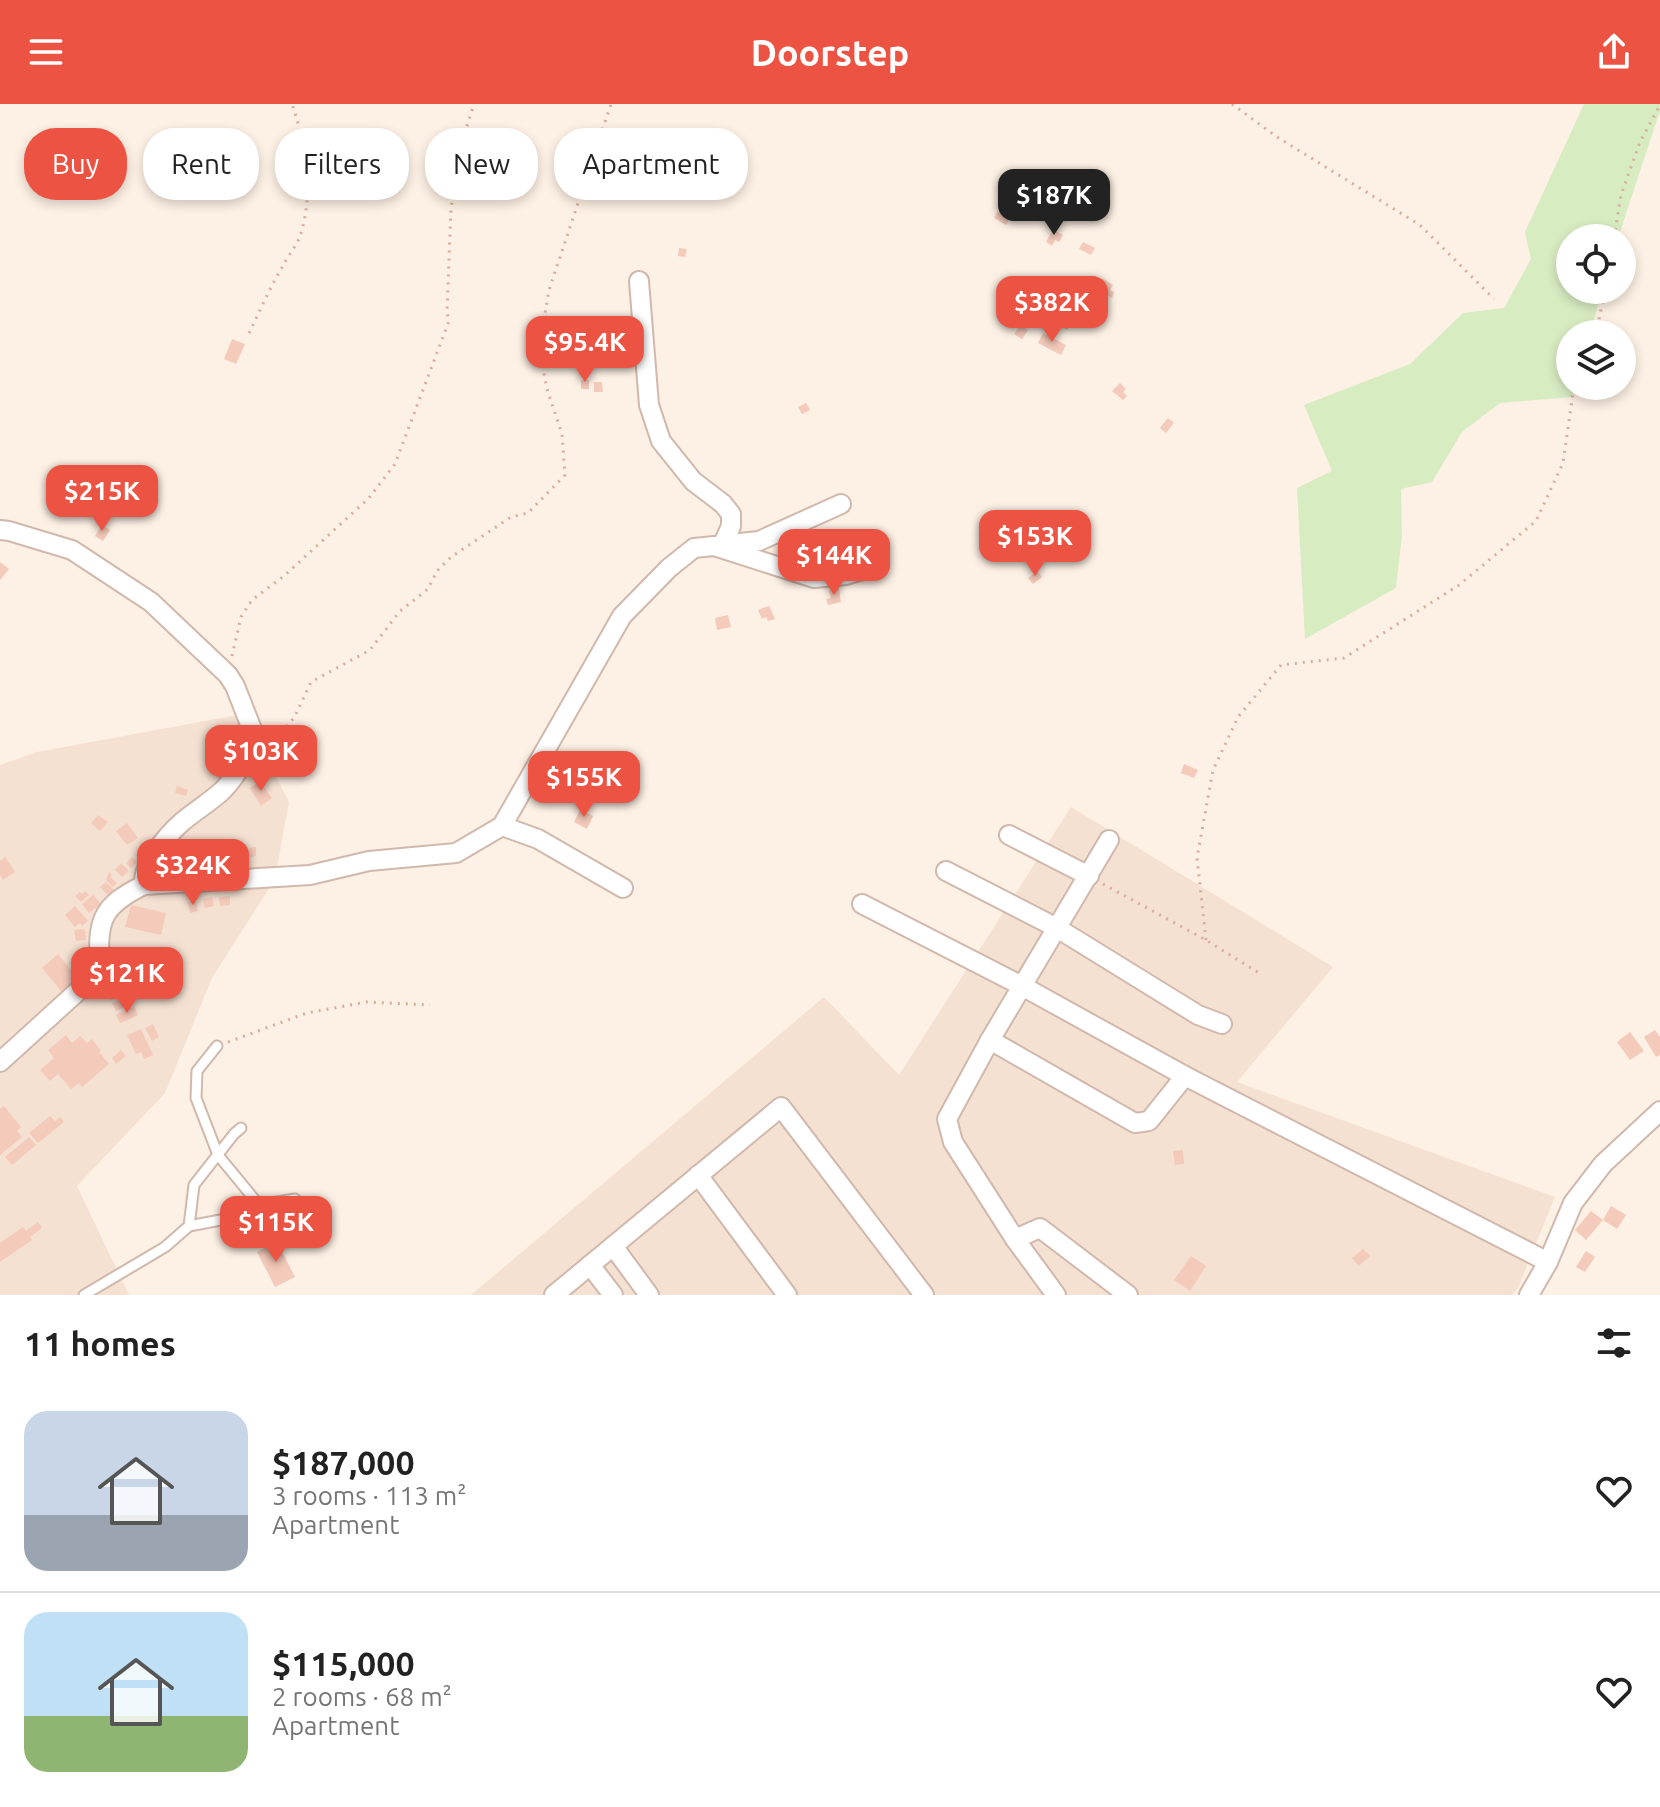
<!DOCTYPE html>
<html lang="en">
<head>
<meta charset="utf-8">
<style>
	body { margin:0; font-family:Ubuntu,sans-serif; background:#f6f6f6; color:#222; height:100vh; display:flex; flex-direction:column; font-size:30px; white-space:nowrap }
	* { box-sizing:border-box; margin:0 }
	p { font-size:26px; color:#767676 }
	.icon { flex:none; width:44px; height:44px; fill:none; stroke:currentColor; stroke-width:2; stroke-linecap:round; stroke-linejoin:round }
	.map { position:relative; height:1191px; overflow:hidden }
	.side { display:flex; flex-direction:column; background:#fff; flex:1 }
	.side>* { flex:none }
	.guide { position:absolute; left:24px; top:24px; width:800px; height:72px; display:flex; gap:16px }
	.fabs { position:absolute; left:1556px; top:120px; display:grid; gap:16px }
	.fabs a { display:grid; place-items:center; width:80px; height:80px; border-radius:50%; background:#fff; box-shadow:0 4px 12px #0003; font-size:40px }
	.price { position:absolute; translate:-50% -68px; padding:0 18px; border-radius:16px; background:#ed5343; color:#fff; font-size:26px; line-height:52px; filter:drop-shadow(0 2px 4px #0008) }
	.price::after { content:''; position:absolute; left:50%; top:48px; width:24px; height:18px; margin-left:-12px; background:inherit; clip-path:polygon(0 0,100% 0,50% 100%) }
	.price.current { background:#222; color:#fff }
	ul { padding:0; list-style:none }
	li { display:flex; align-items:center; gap:24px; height:200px; padding:0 24px }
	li+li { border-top:2px solid #e0e0e0 }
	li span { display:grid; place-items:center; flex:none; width:224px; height:160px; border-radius:24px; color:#555 }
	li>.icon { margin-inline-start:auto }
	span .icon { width:96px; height:96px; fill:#fffc; stroke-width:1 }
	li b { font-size:34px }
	h2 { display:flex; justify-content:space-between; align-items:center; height:96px; padding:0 24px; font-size:34px }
	.pill { padding:0 28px; border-radius:32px; background:#fff; box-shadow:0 4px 12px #0003; font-size:28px; line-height:72px }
	.pill.current { background:#ed5343; color:#fff }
	header { display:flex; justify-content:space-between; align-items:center; height:104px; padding:0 24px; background:#ed5343; color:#fff; font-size:36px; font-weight:700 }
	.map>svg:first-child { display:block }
	.residential { fill:#f5e1d2 }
	.green { fill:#d8ecc2 }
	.building { fill:#f4caba }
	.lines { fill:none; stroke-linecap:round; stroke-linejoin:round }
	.service-casing { stroke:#d1b8ac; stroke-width:13 }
	.minor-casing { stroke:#d1b8ac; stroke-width:22 }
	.path { stroke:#d9ad9d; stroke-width:3; stroke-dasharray:2 6; stroke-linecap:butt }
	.service { stroke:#fff; stroke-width:9 }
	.minor { stroke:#fff; stroke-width:18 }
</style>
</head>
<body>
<header><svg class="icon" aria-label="menu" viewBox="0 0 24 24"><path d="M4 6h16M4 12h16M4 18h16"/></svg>Doorstep<svg class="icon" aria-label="share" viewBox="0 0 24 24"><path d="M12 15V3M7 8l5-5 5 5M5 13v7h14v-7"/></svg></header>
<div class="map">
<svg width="1660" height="1191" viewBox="0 0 1660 1191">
	<rect width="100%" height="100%" fill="#fdf0e4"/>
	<g class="residential">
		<polygon points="243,610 289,698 275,775 212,874 165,989 77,1082 129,1191 0,1191 0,661 37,648"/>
		<polygon points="1071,703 1333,863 1237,978 1555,1093 1518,1184 1512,1191 471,1191 824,893 899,971"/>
	</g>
	<polygon class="green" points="1584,0 1660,0 1660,7 1618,134 1570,134 1570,186 1602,186 1590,230 1570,230 1570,282 1575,282 1572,293 1500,299 1462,328 1432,378 1401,385 1402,431 1396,484 1305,535 1297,384 1332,367 1304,301 1410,260 1463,209 1504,204 1531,155 1525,128"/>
	<g class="building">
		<polygon points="998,107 1011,113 1006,121 994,114"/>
		<polygon points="1053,125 1063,131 1059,138 1055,136 1052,142 1046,138"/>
		<polygon points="1083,138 1095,144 1091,151 1079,145"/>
		<polygon points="679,144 687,145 685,153 678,152"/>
		<polygon points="1102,174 1113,181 1110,186 1114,188 1112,194 1096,185"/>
		<polygon points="1038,200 1049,204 1045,212 1035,207"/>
		<polygon points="1064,210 1073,216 1067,226 1058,220"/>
		<polygon points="1021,221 1028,226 1022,235 1014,230"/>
		<polygon points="1043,229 1066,241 1061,251 1038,239"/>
		<polygon points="232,235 245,240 236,260 224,255"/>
		<rect x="581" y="276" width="8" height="9"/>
		<polygon points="594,278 602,278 603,288 594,288"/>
		<polygon points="1120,279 1126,285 1123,288 1127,292 1123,296 1112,287"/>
		<polygon points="806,299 810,306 802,310 798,303"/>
		<polygon points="1168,314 1174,319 1166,329 1160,324"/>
		<polygon points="102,421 110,426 103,437 95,432"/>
		<polygon points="0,458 9,465 0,476"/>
		<polygon points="1037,467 1042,473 1033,480 1028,474"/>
		<polygon points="839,485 841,498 828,501 826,495 831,494 829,487"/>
		<polygon points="769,502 775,515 768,517 766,513 762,515 758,506"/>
		<polygon points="728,511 731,523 717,526 715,514"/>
		<polygon points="1184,660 1198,666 1194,674 1181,669"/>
		<polygon points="260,677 272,694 261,702 250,684"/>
		<polygon points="177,682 188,686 186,692 175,689"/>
		<polygon points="580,706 593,712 587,725 574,718"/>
		<polygon points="98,711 108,718 100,727 91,719"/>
		<polygon points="127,719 138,734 127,741 116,727"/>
		<polygon points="246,740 246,747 235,748 234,741"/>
		<polygon points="224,742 226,754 218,755 216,743"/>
		<polygon points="256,743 256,752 250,753 249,744"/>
		<polygon points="5,753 15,768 3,776 0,771 0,757"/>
		<polygon points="132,753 137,758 131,764 126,759"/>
		<polygon points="183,756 191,757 190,764 185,764 183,777 170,775 172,757 183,759"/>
		<polygon points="121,759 129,767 122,773 115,766"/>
		<polygon points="109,768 112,771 110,773 117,779 113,783 106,776"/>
		<polygon points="106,778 114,786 108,792 100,783"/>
		<polygon points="85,787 89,791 81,798 75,792 80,788 82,790"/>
		<polygon points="93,791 101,800 89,809 82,800"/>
		<polygon points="230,792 230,801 220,802 219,793"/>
		<polygon points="212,793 214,802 205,804 203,795"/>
		<polygon points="196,797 198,807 190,809 188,798"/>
		<polygon points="131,801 166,809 161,831 125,823"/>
		<polygon points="75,802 88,817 82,822 80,819 75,823 65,811"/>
		<polygon points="85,825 86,836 76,837 74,826"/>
		<polygon points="58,850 78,875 62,888 42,864"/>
		<polygon points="116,876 123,890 111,896 104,881"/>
		<polygon points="125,893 129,901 116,907 112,899"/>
		<polygon points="134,902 138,911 120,919 116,911"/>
		<polygon points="153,920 159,933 152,937 145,924"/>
		<polygon points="141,925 153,951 144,955 141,948 136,950 127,931"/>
		<polygon points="1655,926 1660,933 1660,951 1656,953 1644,933"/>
		<polygon points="1630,928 1644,947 1630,956 1617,938"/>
		<polygon points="66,931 72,939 80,932 87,939 92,935 101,947 99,948 109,960 82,983 79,979 71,985 58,970 50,977 40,966 54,954 48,946"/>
		<polygon points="121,946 126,952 116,960 112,954"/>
		<polygon points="4,1002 21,1023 17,1027 22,1033 0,1051 0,1005"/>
		<polygon points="50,1012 55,1017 60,1013 64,1018 38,1039 29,1029"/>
		<polygon points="29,1033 36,1041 12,1061 5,1053"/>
		<polygon points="1183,1046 1184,1060 1175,1061 1173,1047"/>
		<polygon points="1611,1102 1626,1111 1617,1125 1603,1116"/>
		<polygon points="1591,1107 1603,1116 1586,1136 1575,1126"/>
		<polygon points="38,1118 42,1124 30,1133 32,1136 0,1158 0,1139 23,1123 26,1127"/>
		<polygon points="277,1138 295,1173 275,1183 257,1148"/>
		<polygon points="1363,1145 1370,1152 1359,1162 1352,1154"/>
		<polygon points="1586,1147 1595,1153 1585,1168 1576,1163"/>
		<polygon points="1191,1152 1206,1162 1190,1187 1174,1176"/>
	</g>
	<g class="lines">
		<g class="service-casing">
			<g id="service">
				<polyline points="217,942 197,967 196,994 218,1051 259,1101"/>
				<polyline points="189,1122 226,1115 259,1101 295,1095"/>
				<polyline points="84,1191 165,1143 189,1122 194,1081 234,1030 241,1024"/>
			</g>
		</g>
		<g class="minor-casing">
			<g id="minor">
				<polyline points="639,177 649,301 661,337 693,377 723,400 731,410 731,422 723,440"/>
				<path d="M 0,426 L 9,427 L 72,446 L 151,498 L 228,571 L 235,582 L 255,633 C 247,653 237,672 222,687 C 210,698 195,707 182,718 C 167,731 142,761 144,781"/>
				<polyline points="720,441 759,437 841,400"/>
				<polyline points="502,722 538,735 623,784"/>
				<polyline points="1009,731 1089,772"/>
				<polyline points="946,767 1057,824 1198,911 1222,920"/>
				<polyline points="862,800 1022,882 1185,972 1548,1158"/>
				<polyline points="990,936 1135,1019 1149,1017 1185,972"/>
				<path d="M 0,958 L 99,868 C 99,820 96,804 144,781 L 310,771 L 369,757 L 456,749 L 502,722 L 622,512 L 669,464 L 694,444 L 714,442 L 814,474 L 846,471 L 879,461"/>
				<polyline points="698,1071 787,1191"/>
				<polyline points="1015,1135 1040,1124 1128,1191"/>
				<polyline points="613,1142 649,1191"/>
				<polyline points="590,1161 613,1191"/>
				<polyline points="554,1191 781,1003 924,1191"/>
				<polyline points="1056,1191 1015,1135 953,1038 947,1015 990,936 1109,736"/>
				<polyline points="1529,1191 1548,1158 1573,1099 1603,1060 1660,1007"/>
			</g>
		</g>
		<g class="path">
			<polyline points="1232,0 1277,33 1420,121 1494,195"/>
			<polyline points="1614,134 1621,91 1640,38 1660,1"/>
			<path d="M 249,229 C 260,207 270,183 283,162 C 288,151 298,141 301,129 C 314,86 306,41 292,0"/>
			<polyline points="1593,230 1598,220 1605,186"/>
			<polyline points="232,552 241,513 252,496 284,472 369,394 395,360 449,217 447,208 451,104 464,31 474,0"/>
			<polyline points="270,640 294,614 311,578 370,546 400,507 428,485 437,467 451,453 511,413 528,409 565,371 562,330 547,285 539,245 549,186 611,0"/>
			<polyline points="1103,780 1206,836 1259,869"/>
			<polyline points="1206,836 1197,754 1213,666 1238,613 1281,561 1344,554 1459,481 1536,417 1563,359 1574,282"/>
			<polyline points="228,938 307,909 366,898 430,901"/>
		</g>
		<use href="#service" class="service"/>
		<use href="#minor" class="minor"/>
	</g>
</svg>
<div class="fabs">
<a><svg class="icon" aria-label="locate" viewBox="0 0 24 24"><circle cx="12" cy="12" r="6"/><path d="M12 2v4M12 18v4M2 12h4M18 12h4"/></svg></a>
<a><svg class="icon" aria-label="layers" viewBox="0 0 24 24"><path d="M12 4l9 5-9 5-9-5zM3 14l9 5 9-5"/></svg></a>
</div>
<b class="price current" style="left:1054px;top:133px">$187K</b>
<b class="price" style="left:1052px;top:240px">$382K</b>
<b class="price" style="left:585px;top:280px">$95.4K</b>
<b class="price" style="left:102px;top:429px">$215K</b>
<b class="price" style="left:1035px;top:474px">$153K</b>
<b class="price" style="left:834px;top:493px">$144K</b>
<b class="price" style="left:261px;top:689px">$103K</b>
<b class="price" style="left:584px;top:715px">$155K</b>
<b class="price" style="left:193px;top:803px">$324K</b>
<b class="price" style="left:127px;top:911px">$121K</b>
<b class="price" style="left:276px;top:1160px">$115K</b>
<div class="guide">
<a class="pill current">Buy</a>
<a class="pill">Rent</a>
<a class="pill">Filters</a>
<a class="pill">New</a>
<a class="pill">Apartment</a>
</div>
</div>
<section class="side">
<h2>11 homes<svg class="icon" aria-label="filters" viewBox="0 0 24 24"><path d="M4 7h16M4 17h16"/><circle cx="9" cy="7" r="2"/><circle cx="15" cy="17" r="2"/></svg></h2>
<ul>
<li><span style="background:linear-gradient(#c9d6e8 65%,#9aa5b1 0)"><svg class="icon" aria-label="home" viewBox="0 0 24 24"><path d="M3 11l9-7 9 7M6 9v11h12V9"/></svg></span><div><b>$187,000</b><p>3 rooms · 113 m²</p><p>Apartment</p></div><svg class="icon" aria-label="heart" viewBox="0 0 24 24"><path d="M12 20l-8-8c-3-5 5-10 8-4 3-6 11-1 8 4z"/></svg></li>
<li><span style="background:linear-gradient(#bfe0f5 65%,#8fb573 0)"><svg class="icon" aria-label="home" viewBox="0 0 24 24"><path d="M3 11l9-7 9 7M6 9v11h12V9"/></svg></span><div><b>$115,000</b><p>2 rooms · 68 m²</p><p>Apartment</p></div><svg class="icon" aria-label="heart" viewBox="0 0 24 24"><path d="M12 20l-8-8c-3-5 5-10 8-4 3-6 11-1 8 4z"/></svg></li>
</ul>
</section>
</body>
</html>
